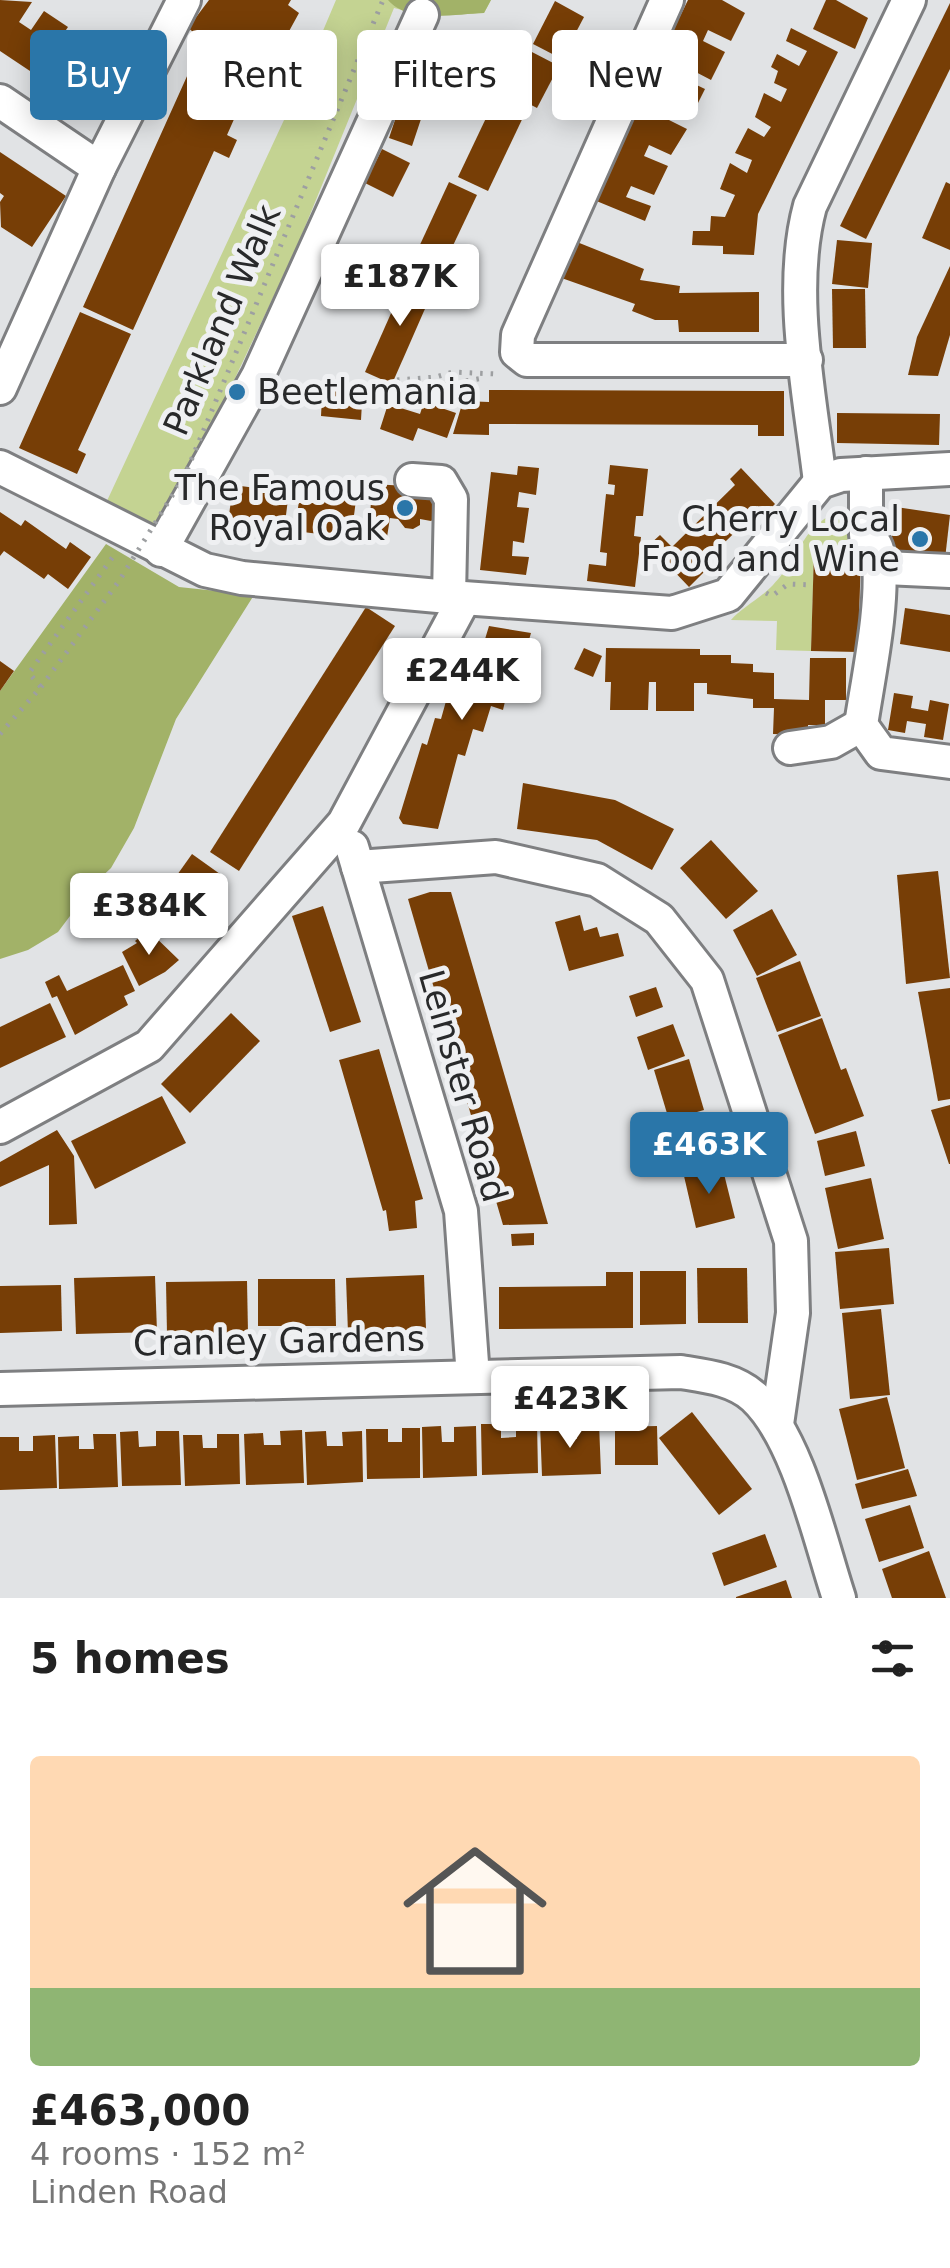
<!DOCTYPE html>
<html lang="en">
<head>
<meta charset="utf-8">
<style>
	body { margin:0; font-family:"DejaVu Sans",sans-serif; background:#f2f2f2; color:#222; height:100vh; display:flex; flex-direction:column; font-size:38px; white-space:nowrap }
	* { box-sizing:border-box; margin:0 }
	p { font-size:32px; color:#767676 }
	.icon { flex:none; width:55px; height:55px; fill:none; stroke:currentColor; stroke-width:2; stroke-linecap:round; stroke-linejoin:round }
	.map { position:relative; height:1598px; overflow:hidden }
	.drawer { display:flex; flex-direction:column; background:#fff; flex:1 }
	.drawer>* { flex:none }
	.banner { position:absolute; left:30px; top:30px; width:890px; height:90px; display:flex; gap:20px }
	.price { position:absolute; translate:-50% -85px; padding:0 22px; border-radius:10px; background:#fff; color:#222; font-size:32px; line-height:65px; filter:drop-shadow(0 2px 5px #0008) }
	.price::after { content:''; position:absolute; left:50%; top:60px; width:30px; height:22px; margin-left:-15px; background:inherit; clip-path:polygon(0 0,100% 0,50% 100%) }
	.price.on { background:#2a76a9; color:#fff }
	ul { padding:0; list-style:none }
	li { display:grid; align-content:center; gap:20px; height:530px; padding:0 30px }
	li+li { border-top:2px solid #e0e0e0 }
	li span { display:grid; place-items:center; height:310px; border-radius:10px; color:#555 }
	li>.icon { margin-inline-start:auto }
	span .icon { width:180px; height:180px; fill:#fffc; stroke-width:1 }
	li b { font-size:42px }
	h2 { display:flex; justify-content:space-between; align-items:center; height:120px; padding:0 30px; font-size:42px }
	.tag { padding:0 35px; border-radius:10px; background:#fff; box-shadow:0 5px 25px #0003; font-size:35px; line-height:90px }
	.tag.on { background:#2a76a9; color:#fff }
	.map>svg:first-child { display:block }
	.green { fill:#c4d392 }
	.forest { fill:#a2b268 }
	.building { fill:#773e06 }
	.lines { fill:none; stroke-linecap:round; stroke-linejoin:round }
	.minor-casing { stroke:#7e7f81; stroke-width:38 }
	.path { stroke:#9d9fa1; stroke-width:5; stroke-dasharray:2.5 8; stroke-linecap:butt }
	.minor { stroke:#fff; stroke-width:32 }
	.path-bridge { stroke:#9d9fa1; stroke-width:5; stroke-dasharray:2.5 8; stroke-linecap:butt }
	.poi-dot { fill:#2a76a9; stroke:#eff0f2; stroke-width:4 }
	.labels { text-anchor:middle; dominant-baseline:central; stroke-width:10; stroke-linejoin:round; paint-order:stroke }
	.street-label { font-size:35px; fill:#28292a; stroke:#eff0f2 }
	.poi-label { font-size:35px; fill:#28292a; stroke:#eff0f2; text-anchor:end }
</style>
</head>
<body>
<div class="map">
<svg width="950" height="1598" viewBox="0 0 950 1598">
	<rect width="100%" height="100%" fill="#e1e3e5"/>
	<g class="green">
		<polygon points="336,0 491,0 484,13 422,15 394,8 296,249 161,535 106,503 297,92"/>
		<path d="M 850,509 L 849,537 L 861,553 L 814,552 L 811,651 L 776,650 L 777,621 L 731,620 C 740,609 761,598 773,585 C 803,554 802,519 850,509 Z"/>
	</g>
	<g class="forest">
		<path d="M 388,0 L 491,0 L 484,13 C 456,14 408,24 388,0 Z"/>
		<polygon points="106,544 179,587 254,595 176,719 134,828 111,868 94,884 58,932 28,950 0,959 0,691"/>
	</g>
	<g class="building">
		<polygon points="0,0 32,2 19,22 31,30 44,11 68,27 55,46 67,54 80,35 105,51 92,70 98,75 111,55 124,61 96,115 0,51"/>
		<polygon points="209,0 291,0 288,5 299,13 276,55 265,65 248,55 239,67 188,28"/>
		<polygon points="688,0 722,0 745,13 731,41 708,30 703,41 725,52 711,80 690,69 684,79 705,89 691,117 669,105 663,117 687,129 671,155 649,145 644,156 668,166 654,195 631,186 626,197 651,206 645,221 594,200 610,158"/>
		<polygon points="826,0 836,0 868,18 855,49 813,29"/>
		<polygon points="555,1 584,17 562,59 533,44"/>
		<polygon points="950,3 950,69 866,239 840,226"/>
		<polygon points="791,28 838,52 758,214 754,255 723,254 723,246 692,245 693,231 710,231 711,216 725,217 735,195 720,189 730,163 747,173 752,160 735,153 748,128 764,137 771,127 755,117 764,93 781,102 787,89 774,83 778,71 771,67 777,54 799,66 807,51 786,41"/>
		<polygon points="530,51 559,66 537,108 508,93"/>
		<polygon points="201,55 235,75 227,92 243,99 227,135 237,140 229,158 214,151 133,330 83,307 188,74"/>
		<polygon points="497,95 527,109 488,191 458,177"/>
		<polygon points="400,105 423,113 412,146 389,138"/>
		<polygon points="382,149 410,163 393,197 365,183"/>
		<polygon points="0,152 66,196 32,247 1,227 0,202 4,196 0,193"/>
		<polygon points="449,182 477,195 439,275 412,262"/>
		<polygon points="946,182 950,184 950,250 922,238"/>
		<polygon points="567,238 644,269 640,280 680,286 679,293 759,292 759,332 679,332 678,320 655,320 632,311 635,304 553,275"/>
		<polygon points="837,240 872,243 868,288 832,284"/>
		<polygon points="950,266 950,335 938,376 908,375 917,337"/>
		<polygon points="408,275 435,286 392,384 365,372"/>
		<polygon points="832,289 865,289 866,348 833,348"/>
		<polygon points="80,312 131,334 78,450 86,454 77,474 19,448"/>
		<polygon points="330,382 363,385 361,420 321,416 322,396 329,397"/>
		<polygon points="489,390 784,391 784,436 758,436 758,425 489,424 489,435 453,434 463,401 489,402"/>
		<polygon points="424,402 456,413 447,438 418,428 413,441 380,429 388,404 420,414"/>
		<polygon points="837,413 940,414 939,445 837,443"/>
		<polygon points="610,465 648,469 643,516 636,516 634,536 641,537 635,587 587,581 589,564 606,566 607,553 600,552 606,494 614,495 615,485 608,484"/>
		<polygon points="518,466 539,468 536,495 519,492 517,507 529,508 524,543 513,541 512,556 529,557 526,575 480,570 491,472 517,475"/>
		<polygon points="741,468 775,504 760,519 755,513 699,567 704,572 689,587 649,545 660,535 672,547 735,485 730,479"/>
		<polygon points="372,484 407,486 434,496 440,514 431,521 420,519 420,525 413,529 405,528 398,519 390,518 387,537 382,543 373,541 369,534"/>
		<polygon points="233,485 289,492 284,530 228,523"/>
		<polygon points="300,493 356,500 351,538 295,531"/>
		<polygon points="896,507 950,515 945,559 890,551"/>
		<polygon points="0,512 21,526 25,520 66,549 70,542 91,557 68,589 48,574 44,579 4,551 0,556"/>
		<polygon points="814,551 861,553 858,652 811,651"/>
		<polygon points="366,607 395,626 239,871 210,852"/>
		<polygon points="905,608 950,615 950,652 900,644"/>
		<polygon points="489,626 531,633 523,661 515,658 503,710 491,706 483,732 473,729 465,756 458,754 438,829 403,824 399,818 422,743 427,745 435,718 441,719 448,694 452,695 460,668 467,669 474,646 482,649"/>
		<polygon points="584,648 602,656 593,677 574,669"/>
		<polygon points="606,648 700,649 700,655 731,655 731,663 753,664 753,672 774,673 774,699 809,700 810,658 846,658 846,700 825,700 825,725 808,725 808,735 773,734 774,708 753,708 753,699 707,694 707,683 694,683 694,711 656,711 656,682 649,682 648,710 610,710 611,682 605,682"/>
		<polygon points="0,661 14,671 0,691"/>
		<polygon points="894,693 913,696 911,708 928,711 930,700 949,704 943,740 924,737 926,724 907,721 905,733 888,730"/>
		<polygon points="523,783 615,800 674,829 652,870 597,840 517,829"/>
		<polygon points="711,840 758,891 726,919 680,868"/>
		<polygon points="192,854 220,874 178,933 150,913"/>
		<polygon points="938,871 950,978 906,984 897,875"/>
		<polygon points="430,892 451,892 548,1224 503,1225 408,899"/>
		<polygon points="323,906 361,1022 330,1032 292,916"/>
		<polygon points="772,909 797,955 757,976 733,930"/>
		<polygon points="580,915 584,931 597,927 600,937 618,933 624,956 569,971 555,922"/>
		<polygon points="148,930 179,960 165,972 139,986 122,952 137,943 135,941"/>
		<polygon points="800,961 821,1016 777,1032 756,978"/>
		<polygon points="123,965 135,991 124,996 128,1005 75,1035 57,996 52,998 45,982 59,975 67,991"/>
		<polygon points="656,987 663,1007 636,1017 629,996"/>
		<polygon points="950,988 950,1099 938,1101 918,992"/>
		<polygon points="50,1003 66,1037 0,1068 0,1027"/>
		<polygon points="231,1013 260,1041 190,1113 161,1084"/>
		<polygon points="822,1018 841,1070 846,1068 864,1116 815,1134 778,1035"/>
		<polygon points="673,1024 685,1056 648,1070 637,1037"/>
		<polygon points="379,1049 423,1199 415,1201 417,1228 389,1231 386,1210 383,1211 339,1060"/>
		<polygon points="689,1059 704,1110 669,1120 654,1070"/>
		<polygon points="162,1096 186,1143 95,1189 71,1141"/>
		<polygon points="950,1105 950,1164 949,1164 931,1110"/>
		<polygon points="708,1113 721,1162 681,1173 667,1125"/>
		<polygon points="654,1123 661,1143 647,1148 641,1128"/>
		<polygon points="57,1130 74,1156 77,1224 49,1225 49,1165 0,1187 0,1162"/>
		<polygon points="856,1131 865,1166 825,1176 817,1141"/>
		<polygon points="722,1166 735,1218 696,1228 684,1176"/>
		<polygon points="871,1178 884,1239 838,1249 825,1188"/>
		<polygon points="534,1233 534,1245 512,1246 511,1234"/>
		<polygon points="889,1248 894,1304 840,1309 835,1252"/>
		<polygon points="697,1268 747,1268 748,1323 698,1323"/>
		<polygon points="640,1271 686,1271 686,1324 640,1325"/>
		<polygon points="606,1272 633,1272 633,1328 499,1329 499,1287 606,1286"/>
		<polygon points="424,1275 426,1330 348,1333 346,1278"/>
		<polygon points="155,1276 157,1332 76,1334 74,1278"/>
		<polygon points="258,1279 335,1279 336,1326 258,1326"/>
		<polygon points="247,1281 248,1333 167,1334 166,1282"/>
		<polygon points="61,1285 62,1331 0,1333 0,1286"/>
		<polygon points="881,1309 890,1395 850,1399 842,1313"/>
		<polygon points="887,1397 905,1468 857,1480 839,1409"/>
		<polygon points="692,1412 752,1489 719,1515 659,1438"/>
		<polygon points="516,1422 537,1422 538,1473 482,1475 481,1424 501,1424 501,1438 516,1437"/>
		<polygon points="563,1423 564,1439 577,1439 576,1424 599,1423 601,1474 542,1476 540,1424"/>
		<polygon points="441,1426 442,1442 454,1442 454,1427 476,1426 477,1476 423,1478 422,1427"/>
		<polygon points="657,1426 658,1465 615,1465 615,1427"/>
		<polygon points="402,1428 420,1428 420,1478 367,1479 366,1429 388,1429 388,1442 402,1442"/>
		<polygon points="302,1430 304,1483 246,1485 244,1434 263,1433 264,1445 281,1445 280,1431"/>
		<polygon points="138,1431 139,1447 156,1446 156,1431 179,1431 181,1485 122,1486 120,1432"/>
		<polygon points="326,1431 327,1446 343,1446 342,1432 362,1431 363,1482 307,1485 305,1432"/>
		<polygon points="93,1434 116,1434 118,1487 59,1489 58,1437 79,1436 79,1449 94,1449"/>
		<polygon points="217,1434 239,1434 240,1484 185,1486 183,1435 202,1435 203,1448 217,1448"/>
		<polygon points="55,1435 57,1488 0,1490 0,1437 19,1437 19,1451 33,1451 33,1436"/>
		<polygon points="908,1469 917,1496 862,1509 855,1484"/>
		<polygon points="910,1505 924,1548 879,1562 865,1519"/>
		<polygon points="765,1534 777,1567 724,1586 712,1553"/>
		<polygon points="929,1551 946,1598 892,1598 882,1569"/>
		<polygon points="786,1580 792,1598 736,1598 736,1597"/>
	</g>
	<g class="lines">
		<g class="minor-casing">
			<g id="minor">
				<polyline points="667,0 518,335 517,352 527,360 806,360"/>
				<polyline points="0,101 99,168 0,388"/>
				<polyline points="99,168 184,0"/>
				<polyline points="0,467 205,570 242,578 449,597 672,613 728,595 820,482 841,475 950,469"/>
				<path d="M 866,473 L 866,535 C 872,540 877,545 878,554 C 885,600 868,678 861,725 L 881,753 L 950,762"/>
				<polyline points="412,480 441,482 451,499 449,597"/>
				<path d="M 820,482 C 810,396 787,290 810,206 L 909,0"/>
				<polyline points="161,550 258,376 422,15"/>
				<polyline points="885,568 950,571"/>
				<polyline points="790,748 831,742 861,725"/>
				<polyline points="352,847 461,1211 473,1377"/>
				<polyline points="358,867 496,857 597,880 659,919 707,980 791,1241 793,1313 777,1424"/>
				<polyline points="0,1127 149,1046 344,823 464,599"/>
				<path d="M 0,1389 L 681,1372 C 706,1376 734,1379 754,1397 C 798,1438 820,1541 839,1598"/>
			</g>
		</g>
		<g class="path">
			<polyline points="397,380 436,377 453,372 496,374"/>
			<polyline points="442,399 441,391 432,387 483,378"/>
			<polyline points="766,593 772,596 788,584 813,585"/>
			<polyline points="0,734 41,687 29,673 115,554"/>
		</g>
		<use href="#minor" class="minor"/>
		<polyline class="path-bridge" points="41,687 119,581 185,475 383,0"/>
	</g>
	<g class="poi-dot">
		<circle cx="237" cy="392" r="10"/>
		<circle cx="405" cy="508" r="10"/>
		<circle cx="920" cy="539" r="10"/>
	</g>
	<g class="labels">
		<g class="street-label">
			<text transform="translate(222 320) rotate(-67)">Parkland Walk</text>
			<text transform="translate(463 1086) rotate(74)">Leinster Road</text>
			<text transform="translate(279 1341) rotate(-1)">Cranley Gardens</text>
		</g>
		<g class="poi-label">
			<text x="257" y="392" text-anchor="start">Beetlemania</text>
			<text x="385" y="488">The Famous<tspan x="385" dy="40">Royal Oak</tspan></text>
			<text x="900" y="519">Cherry Local<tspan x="900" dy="40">Food and Wine</tspan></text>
		</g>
	</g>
</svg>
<b class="price" style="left:400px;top:329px">£187K</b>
<b class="price" style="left:462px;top:723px">£244K</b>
<b class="price" style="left:149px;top:958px">£384K</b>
<b class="price on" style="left:709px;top:1197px">£463K</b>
<b class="price" style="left:570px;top:1451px">£423K</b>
<div class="banner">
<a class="tag on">Buy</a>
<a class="tag">Rent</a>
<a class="tag">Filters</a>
<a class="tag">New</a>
</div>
</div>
<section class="drawer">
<h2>5 homes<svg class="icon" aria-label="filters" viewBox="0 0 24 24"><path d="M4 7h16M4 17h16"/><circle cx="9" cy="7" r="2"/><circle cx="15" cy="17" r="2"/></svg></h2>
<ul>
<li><span style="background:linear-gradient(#ffd9b3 75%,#8fb573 0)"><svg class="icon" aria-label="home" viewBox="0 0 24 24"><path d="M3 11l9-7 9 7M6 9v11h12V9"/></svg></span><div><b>£463,000</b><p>4 rooms · 152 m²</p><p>Linden Road</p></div></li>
</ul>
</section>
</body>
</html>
